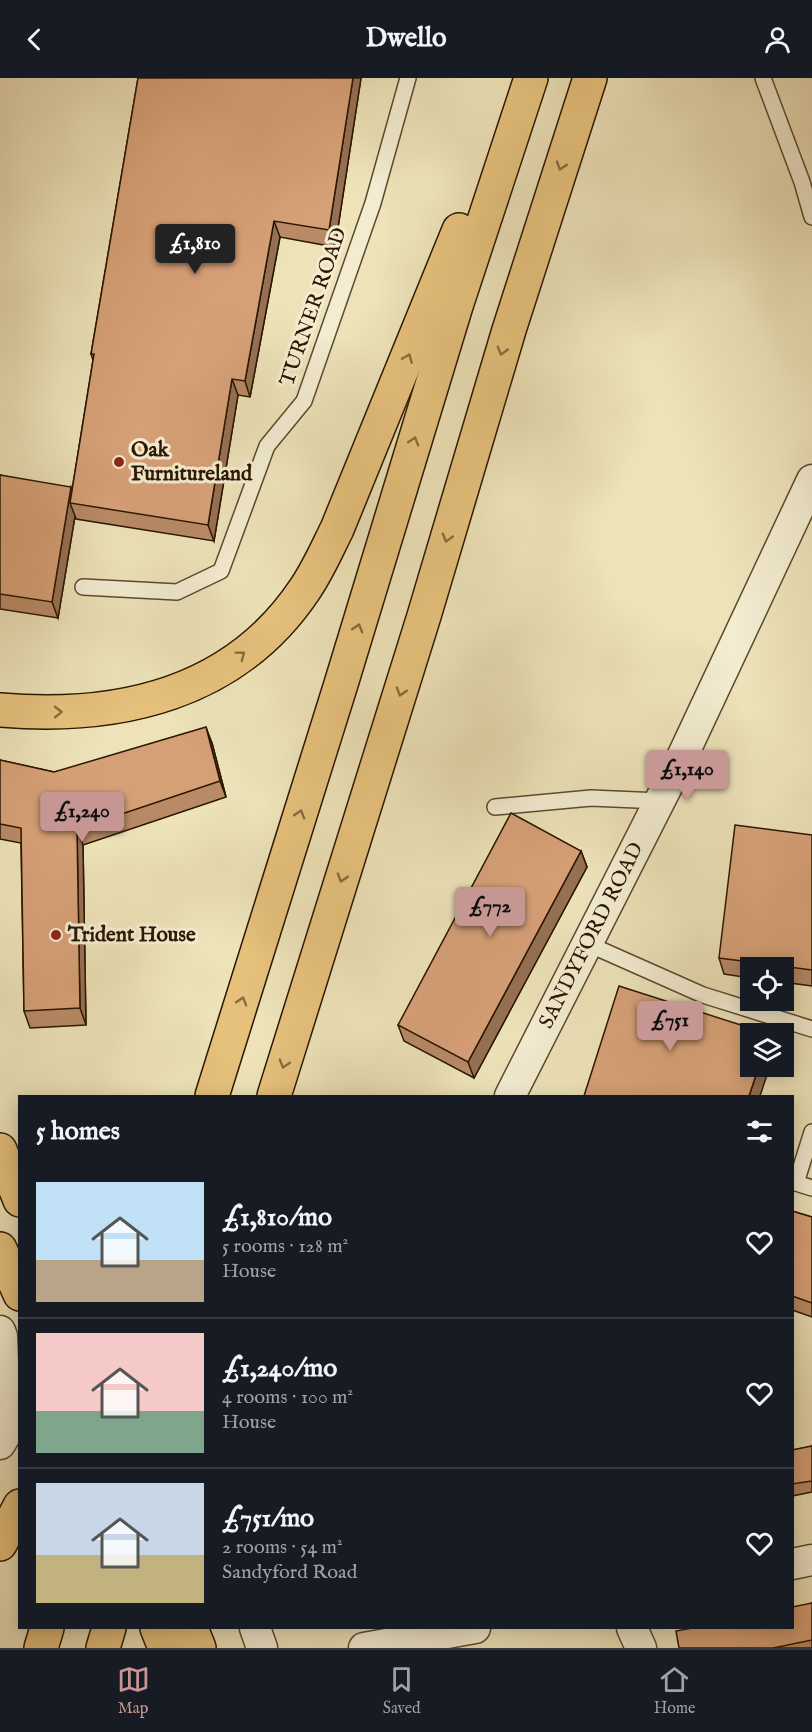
<!DOCTYPE html>
<html lang="en">
<head>
<meta charset="utf-8">
<style>
	body { margin:0; font-family:"IM FELL English",serif; background:#20242c; color:#f1f3f6; height:100vh; display:flex; flex-direction:column; font-size:22px; white-space:nowrap }
	* { box-sizing:border-box; margin:0 }
	p { font-size:20px; color:#9ea1a6 }
	.icon { flex:none; width:33px; height:33px; fill:none; stroke:currentColor; stroke-width:2; stroke-linecap:round; stroke-linejoin:round }
	.map { position:relative; flex:1; overflow:hidden }
	.sheet { position:absolute; left:18px; top:1017px; width:776px; height:534px; display:flex; flex-direction:column; background:#171b24; border-radius:0px; box-shadow:0 3px 15px #0003 }
	.sheet>* { flex:none }
	.controls { position:absolute; left:740px; top:879px; display:grid; gap:12px }
	.controls a { display:grid; place-items:center; width:54px; height:54px; border-radius:0px; background:#171b24; box-shadow:0 3px 15px #0003; font-size:30px }
	.price { position:absolute; translate:-50% -51px; padding:0 14px; border-radius:6px; background:#c59692; color:#111; font-size:20px; line-height:39px; filter:drop-shadow(0 2px 3px #0008) }
	.price::after { content:''; position:absolute; left:50%; top:36px; width:18px; height:14px; margin-left:-9px; background:inherit; clip-path:polygon(0 0,100% 0,50% 100%) }
	.price.active { background:#222; color:#fff }
	ul { padding:0; list-style:none }
	li { display:flex; align-items:center; gap:18px; height:150px; padding:0 18px }
	li+li { border-top:2px solid #363941 }
	li span { display:grid; place-items:center; flex:none; width:168px; height:120px; border-radius:0px; color:#555 }
	li>.icon { margin-inline-start:auto }
	span .icon { width:72px; height:72px; fill:#fffc; stroke-width:1 }
	li b { font-size:26px }
	h2 { display:flex; justify-content:space-between; align-items:center; height:72px; padding:0 18px; font-size:26px }
	header { display:flex; justify-content:space-between; align-items:center; height:78px; padding:0 18px; background:#171b24; font-size:27px; font-weight:800 }
	.menu { display:flex; justify-content:space-around; align-items:center; height:84px; border-top:2px solid #363941; background:#171b24; font-size:16px; color:#9ea1a6 }
	.menu a { display:grid; justify-items:center; gap:3px }
	.menu .active { color:#c59692 }
	.map>svg:first-child { display:block }
	.lines { fill:none; stroke-linecap:round; stroke-linejoin:round }
	.lane-casing { stroke:#5b492f; stroke-width:18 }
	.street-casing { stroke:#5b492f; stroke-width:33 }
	.primary-casing { stroke:#2a1601; stroke-width:36 }
	.highway-casing { stroke:#2a1601; stroke-width:36 }
	.lane { stroke:#f3ecd1; stroke-width:15 }
	.street { stroke:#f3ecd1; stroke-width:30 }
	.primary { stroke:#e6c17c; stroke-width:33 }
	.highway { stroke:#e6c17c; stroke-width:33 }
	.wall { fill:#b88a66; stroke:#2a1601; stroke-width:1.5 }
	.shaded-wall { fill:#967053; stroke:#2a1601; stroke-width:1.5 }
	.building { fill:#d6a077; stroke:#2a1601; stroke-width:1.5 }
	.oneway { stroke:#886c3e }
	.poi-dot { fill:#8f2418; stroke:#f3ecd1; stroke-width:2 }
	.labels { text-anchor:middle; dominant-baseline:central; stroke-width:6; stroke-linejoin:round; paint-order:stroke }
	.street-label { font-size:21px; fill:#2a1601; stroke:#f3ecd1 }
	.poi-label { font-size:21px; font-weight:bold; fill:#2a1601; stroke:#f3ecd1; text-anchor:start }
</style>
</head>
<body>
<header><svg class="icon" aria-label="back" viewBox="0 0 24 24"><path d="M15 5l-7 7 7 7"/></svg>Dwello<svg class="icon" aria-label="person" viewBox="0 0 24 24"><circle cx="12" cy="8" r="4"/><path d="M4 21q1-7 8-7t8 7"/></svg></header>
<div class="map">
<svg width="812" height="1570" viewBox="0 0 812 1570">
	<rect width="100%" height="100%" fill="#ede2b8"/>
	<filter id="stains"><feTurbulence type="fractalNoise" baseFrequency=".00333" numOctaves="4"/><feColorMatrix values="0 0 0 0 .2 0 0 0 0 .09 0 0 0 0 .02 0 0 0 .5 -.17"/></filter>
	<radialGradient id="worn" r=".72"><stop offset=".6" stop-color="#630" stop-opacity="0"/><stop offset="1" stop-color="#630" stop-opacity=".3"/></radialGradient>
	<g class="lines">
		<g class="lane-casing">
			<g id="lane">
				<polyline points="763,0 802,104 812,139"/>
				<polyline points="83,509 177,514 221,493 267,368 304,323 373,125 408,0"/>
				<polyline points="495,729 591,720 660,723"/>
				<polyline points="588,866 703,917 812,951"/>
				<polyline points="812,1054 796,1105 812,1110"/>
			</g>
		</g>
		<g class="street-casing">
			<g id="street">
				<path id="s1" d="M 510,1018 L 683,677 L 812,402"/>
				<polyline points="0,1253 2,1258 6,1356 0,1366"/>
				<polyline points="792,1486 812,1482"/>
				<polyline points="255,1550 262,1570"/>
				<polyline points="632,1550 641,1570"/>
				<polyline points="364,1570 475,1550"/>
			</g>
		</g>
		<g class="primary-casing">
			<g id="primary">
				<polyline points="0,1072 20,1122"/>
				<polyline points="0,1171 20,1216"/>
				<polyline points="157,1550 165,1570"/>
				<polyline points="191,1550 199,1570"/>
			</g>
		</g>
		<g class="highway-casing">
			<g id="highway">
				<path d="M 0,632 C 119,642 235,616 305,511 C 318,492 327,471 337,451 L 459,152"/>
				<polyline points="212,1018 341,606 456,228 531,0"/>
				<polyline points="274,1018 424,538 509,252 590,0"/>
				<polyline points="0,1466 20,1428"/>
				<polyline points="41,1570 47,1550"/>
				<polyline points="103,1570 109,1550"/>
			</g>
		</g>
		<use href="#lane" class="lane"/>
		<use href="#street" class="street"/>
		<use href="#primary" class="primary"/>
		<use href="#highway" class="highway"/>
	</g>
	<g class="wall">
		<polygon points="138,0 361,0 335,169 280,159 250,319 238,317 214,463 76,441 75,438 58,540 0,531 0,397 72,412 93,282 91,276"/>
		<polygon points="212,665 226,719 83,767 86,947 30,950 24,933 21,765 0,761 0,682 54,694"/>
		<polygon points="812,757 812,908 783,904 783,890 750,890 750,900 724,896 719,880"/>
		<polygon points="581,773 587,789 474,1000 404,963 398,947"/>
		<polygon points="792,1133 812,1139 812,1239 792,1232"/>
		<polygon points="812,1368 812,1414 792,1418 792,1372"/>
		<polygon points="812,1525 812,1570 679,1570"/>
	</g>
	<g class="shaded-wall">
		<polygon points="353,0 361,0 335,169 329,152"/>
		<polygon points="274,143 280,159 250,319 245,303"/>
		<polygon points="232,301 238,317 214,463 208,447"/>
		<polygon points="71,409 77,425 70,425 75,438 58,540 52,524"/>
		<polygon points="206,649 212,665 226,719 220,703"/>
		<polygon points="77,751 83,767 86,947 80,930"/>
		<polygon points="581,773 587,789 474,1000 468,984"/>
		<polygon points="759,988 770,988 760,1018 749,1018"/>
	</g>
	<g class="building">
		<polygon points="138,0 353,0 329,152 274,143 245,303 232,301 208,447 70,425 94,276 91,276"/>
		<polygon points="0,397 71,409 52,524 0,516"/>
		<polygon points="206,649 220,703 77,751 80,930 24,933 21,750 0,746 0,682 54,694"/>
		<polygon points="511,735 581,773 468,984 398,947"/>
		<polygon points="735,747 812,757 812,892 719,880"/>
		<polygon points="619,908 769,956 750,956 750,988 759,988 749,1018 584,1018"/>
		<polygon points="792,1133 812,1139 812,1225 792,1218"/>
		<polygon points="812,1368 812,1403 792,1406 792,1372"/>
		<polygon points="812,1525 812,1562 773,1570 679,1570 676,1553 692,1550 792,1550 792,1529"/>
	</g>
	<defs><path id="oneway-chevron" d="M-2-3.5L2.5 0L-2 3.5" fill="none" stroke-width="1.6" stroke-linecap="round" stroke-linejoin="round" transform="scale(1.5)"/></defs>
	<g class="oneway">
		<use href="#oneway-chevron" transform="translate(561 88) rotate(108)"/>
		<use href="#oneway-chevron" transform="translate(502 273) rotate(106)"/>
		<use href="#oneway-chevron" transform="translate(408 280) rotate(-68)"/>
		<use href="#oneway-chevron" transform="translate(414 363) rotate(-73)"/>
		<use href="#oneway-chevron" transform="translate(447 460) rotate(106)"/>
		<use href="#oneway-chevron" transform="translate(358 550) rotate(-73)"/>
		<use href="#oneway-chevron" transform="translate(241 577) rotate(-37)"/>
		<use href="#oneway-chevron" transform="translate(401 614) rotate(107)"/>
		<use href="#oneway-chevron" transform="translate(58 634) rotate(-1)"/>
		<use href="#oneway-chevron" transform="translate(300 736) rotate(-73)"/>
		<use href="#oneway-chevron" transform="translate(342 800) rotate(107)"/>
		<use href="#oneway-chevron" transform="translate(242 923) rotate(-73)"/>
		<use href="#oneway-chevron" transform="translate(284 986) rotate(107)"/>
	</g>
	<g class="poi-dot">
		<circle cx="119" cy="384" r="6"/>
		<circle cx="56" cy="857" r="6"/>
	</g>
	<g class="labels">
		<g class="street-label">
			<text transform="translate(314 229) rotate(-71)">TURNER ROAD</text>
			<text stroke="none"><textPath href="#s1" startOffset="180">SANDYFORD ROAD</textPath></text>
		</g>
		<g class="poi-label">
			<text x="131" y="372">Oak<tspan x="131" dy="24">Furnitureland</tspan></text>
			<text x="68" y="857">Trident House</text>
		</g>
	</g>
	<rect width="100%" height="100%" filter="url(#stains)"/>
	<rect width="100%" height="100%" fill="url(#worn)"/>
</svg>
<div class="controls">
<a><svg class="icon" aria-label="locate" viewBox="0 0 24 24"><circle cx="12" cy="12" r="6"/><path d="M12 2v4M12 18v4M2 12h4M18 12h4"/></svg></a>
<a><svg class="icon" aria-label="layers" viewBox="0 0 24 24"><path d="M12 4l9 5-9 5-9-5zM3 14l9 5 9-5"/></svg></a>
</div>
<b class="price active" style="left:195px;top:197px">£1,810</b>
<b class="price" style="left:687px;top:723px">£1,140</b>
<b class="price" style="left:82px;top:765px">£1,240</b>
<b class="price" style="left:490px;top:860px">£772</b>
<b class="price" style="left:670px;top:974px">£751</b>
<section class="sheet">
<h2>5 homes<svg class="icon" aria-label="filters" viewBox="0 0 24 24"><path d="M4 7h16M4 17h16"/><circle cx="9" cy="7" r="2"/><circle cx="15" cy="17" r="2"/></svg></h2>
<ul>
<li><span style="background:linear-gradient(#bfe0f5 65%,#b9a48a 0)"><svg class="icon" aria-label="home" viewBox="0 0 24 24"><path d="M3 11l9-7 9 7M6 9v11h12V9"/></svg></span><div><b>£1,810/mo</b><p>5 rooms · 128 m²</p><p>House</p></div><svg class="icon" aria-label="heart" viewBox="0 0 24 24"><path d="M12 20l-8-8c-3-5 5-10 8-4 3-6 11-1 8 4z"/></svg></li>
<li><span style="background:linear-gradient(#f6c9c9 65%,#7fa58c 0)"><svg class="icon" aria-label="home" viewBox="0 0 24 24"><path d="M3 11l9-7 9 7M6 9v11h12V9"/></svg></span><div><b>£1,240/mo</b><p>4 rooms · 100 m²</p><p>House</p></div><svg class="icon" aria-label="heart" viewBox="0 0 24 24"><path d="M12 20l-8-8c-3-5 5-10 8-4 3-6 11-1 8 4z"/></svg></li>
<li><span style="background:linear-gradient(#c9d6e8 60%,#c2b280 0)"><svg class="icon" aria-label="home" viewBox="0 0 24 24"><path d="M3 11l9-7 9 7M6 9v11h12V9"/></svg></span><div><b>£751/mo</b><p>2 rooms · 54 m²</p><p>Sandyford Road</p></div><svg class="icon" aria-label="heart" viewBox="0 0 24 24"><path d="M12 20l-8-8c-3-5 5-10 8-4 3-6 11-1 8 4z"/></svg></li>
</ul>
</section>
</div>
<nav class="menu">
<a class="active"><svg class="icon" aria-label="map" viewBox="0 0 24 24"><path d="M3 6l6-2 6 2 6-2v14l-6 2-6-2-6 2zM9 4v14M15 6v14"/></svg>Map</a>
<a><svg class="icon" aria-label="saved" viewBox="0 0 24 24"><path d="M7 4h10v16l-5-4-5 4z"/></svg>Saved</a>
<a><svg class="icon" aria-label="home" viewBox="0 0 24 24"><path d="M3 11l9-7 9 7M6 9v11h12V9"/></svg>Home</a>
</nav>
</body>
</html>
